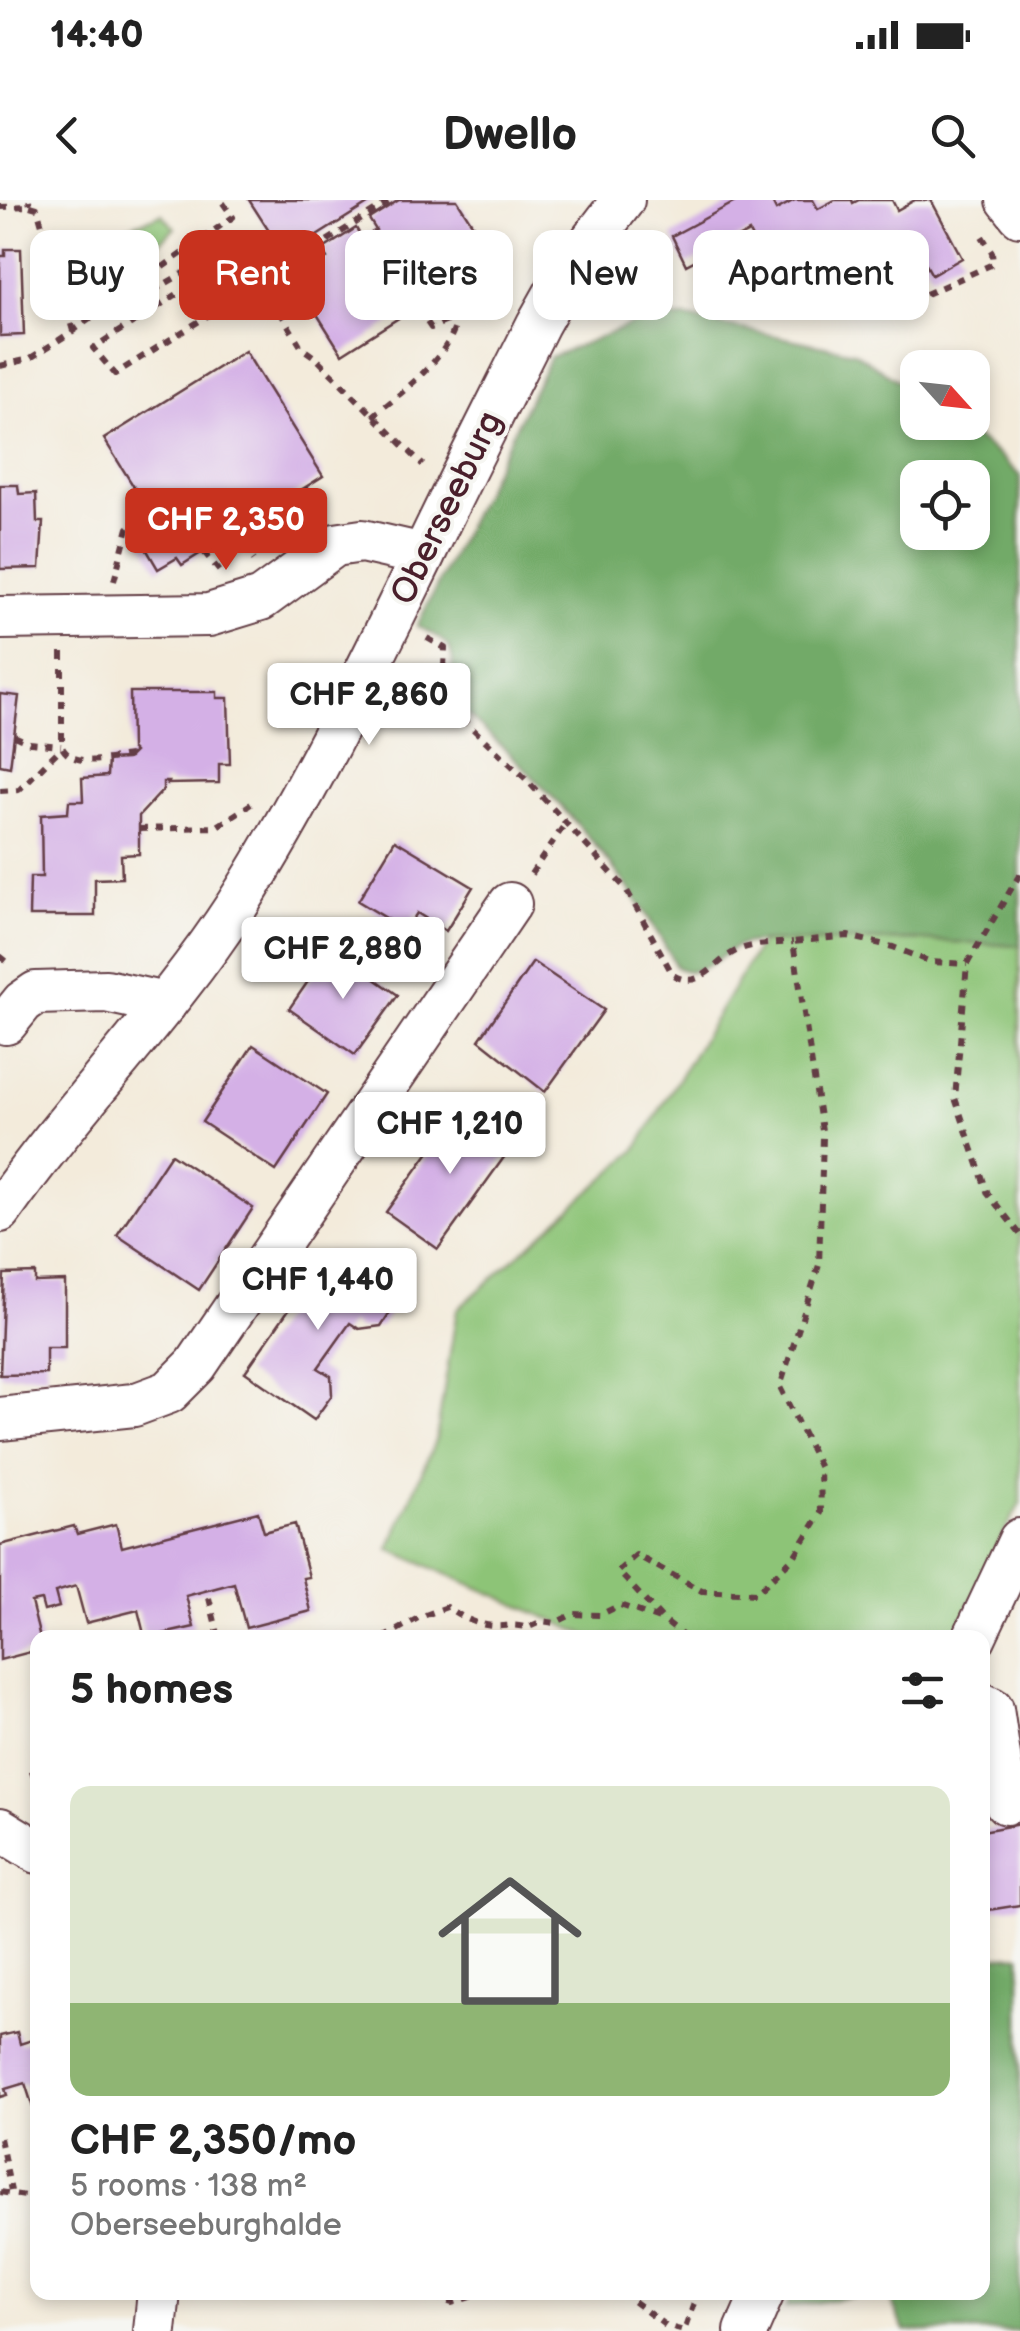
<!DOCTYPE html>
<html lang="en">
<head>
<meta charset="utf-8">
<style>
	body { margin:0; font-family:"Balsamiq Sans",sans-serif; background:#f6f6f6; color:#222; height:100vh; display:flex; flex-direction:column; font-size:38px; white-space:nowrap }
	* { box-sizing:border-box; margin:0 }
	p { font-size:32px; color:#767676 }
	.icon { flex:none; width:55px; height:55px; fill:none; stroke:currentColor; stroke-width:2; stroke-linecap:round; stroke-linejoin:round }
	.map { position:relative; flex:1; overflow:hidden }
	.drawer { position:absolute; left:30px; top:1430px; width:960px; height:670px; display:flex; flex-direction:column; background:#fff; border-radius:20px; box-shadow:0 5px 15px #0003 }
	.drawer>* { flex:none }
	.hud { position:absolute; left:30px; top:30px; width:960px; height:90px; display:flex; gap:20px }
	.needle { width:65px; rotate:117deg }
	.buttons { position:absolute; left:900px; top:150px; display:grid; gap:20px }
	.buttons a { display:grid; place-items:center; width:90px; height:90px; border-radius:20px; background:#fff; box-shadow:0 5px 15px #0003; font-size:50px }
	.price { position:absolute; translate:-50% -85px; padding:0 22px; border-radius:10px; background:#fff; color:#222; font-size:32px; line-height:65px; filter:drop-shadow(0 2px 5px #0008) }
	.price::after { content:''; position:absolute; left:50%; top:60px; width:30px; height:22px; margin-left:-15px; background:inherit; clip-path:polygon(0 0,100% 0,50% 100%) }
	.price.current { background:#c8321e; color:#fff }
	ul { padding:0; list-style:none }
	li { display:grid; align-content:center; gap:20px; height:530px; padding:0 40px }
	li span { display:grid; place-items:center; height:310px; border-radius:20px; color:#555 }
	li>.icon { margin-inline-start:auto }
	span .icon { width:180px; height:180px; fill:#fffc; stroke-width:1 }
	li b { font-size:42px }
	h2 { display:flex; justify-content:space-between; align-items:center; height:120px; padding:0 40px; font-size:42px }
	.chip { padding:0 35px; border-radius:20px; background:#fff; box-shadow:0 5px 15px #0003; font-size:35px; line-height:90px }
	.chip.current { background:#c8321e; color:#fff }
	.status { display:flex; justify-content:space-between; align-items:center; height:70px; padding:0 50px; background:#fff; direction:ltr }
	.status svg { height:28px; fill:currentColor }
	header { display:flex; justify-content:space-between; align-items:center; height:130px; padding:0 40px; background:#fff; font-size:45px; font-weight:700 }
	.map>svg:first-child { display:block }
	.green { fill:#8dc477; stroke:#6c7251; stroke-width:2.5 }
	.forest { fill:#72aa68; stroke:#5e644a; stroke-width:2.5; fill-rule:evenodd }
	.building { fill:#d4b0e6 }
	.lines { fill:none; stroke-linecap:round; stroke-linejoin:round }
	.minor-casing { stroke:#633e45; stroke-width:46 }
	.path { stroke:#633e45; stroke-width:6; stroke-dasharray:8 8; stroke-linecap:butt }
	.minor { stroke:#fff; stroke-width:42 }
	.labels { text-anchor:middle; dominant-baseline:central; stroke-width:8; stroke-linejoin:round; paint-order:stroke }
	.street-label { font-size:35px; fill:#4a1f2b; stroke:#f6f6f2 }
</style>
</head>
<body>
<div class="status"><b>14:40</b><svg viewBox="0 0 49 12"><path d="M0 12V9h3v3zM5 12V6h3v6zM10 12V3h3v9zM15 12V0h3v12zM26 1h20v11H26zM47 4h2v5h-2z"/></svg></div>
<header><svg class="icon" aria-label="back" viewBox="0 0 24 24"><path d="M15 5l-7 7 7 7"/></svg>Dwello<svg class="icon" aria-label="search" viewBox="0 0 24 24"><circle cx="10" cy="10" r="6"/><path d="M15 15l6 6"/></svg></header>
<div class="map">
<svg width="1020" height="2131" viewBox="0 0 1020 2131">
	<rect width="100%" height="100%" fill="#f6f6f2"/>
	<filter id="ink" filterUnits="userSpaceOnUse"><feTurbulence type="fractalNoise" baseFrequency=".01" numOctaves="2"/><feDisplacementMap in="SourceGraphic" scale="20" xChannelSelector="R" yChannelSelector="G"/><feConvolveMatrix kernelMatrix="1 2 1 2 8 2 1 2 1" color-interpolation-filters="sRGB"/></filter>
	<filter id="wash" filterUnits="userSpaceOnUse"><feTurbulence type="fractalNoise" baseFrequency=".0048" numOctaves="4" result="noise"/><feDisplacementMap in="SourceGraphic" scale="40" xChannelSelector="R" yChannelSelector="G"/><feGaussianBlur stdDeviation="2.25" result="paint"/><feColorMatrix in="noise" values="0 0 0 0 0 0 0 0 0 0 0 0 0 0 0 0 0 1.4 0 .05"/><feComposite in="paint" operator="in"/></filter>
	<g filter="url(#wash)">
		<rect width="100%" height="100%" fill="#f3ebdb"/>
		<g class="green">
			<polygon points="162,14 175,28 127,72 92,77 81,45"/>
			<polygon points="918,740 1020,746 1020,1304 992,1355 956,1437 591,1437 389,1349 436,1239 457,1110 635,951 761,742"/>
		</g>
		<g class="forest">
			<path d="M 648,118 L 688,118 L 854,152 L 917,193 L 918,222 L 956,223 L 1001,257 L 1020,276 L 1020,746 L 918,740 L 761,742 C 752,743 744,743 736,747 C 717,757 698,781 676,767 C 640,694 588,633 531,575 C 506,548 477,526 452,499 C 450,453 464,449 417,426 L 550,157 ZM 918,278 L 972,278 L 972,332 L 918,332 Z"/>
			<polygon points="1020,1755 1020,2131 905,2131 887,2093 982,2092 983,1757"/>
			<polygon points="791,2093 791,2092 872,2093 786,2108"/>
		</g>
		<g id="blocks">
			<g class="building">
				<polygon points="249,0 374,0 285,56"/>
				<polygon points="399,0 457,0 480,36 465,45 469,51 415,85 418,90 393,106 400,117 342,154 295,79 327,58 322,50 356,28 362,38 376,30 369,19"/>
				<polygon points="739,0 771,0 776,10 795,0 813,0 818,9 835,0 852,0 853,3 859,0 892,0 897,10 915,0 931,0 962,58 932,75 919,52 888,68 883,59 853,75 844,58 810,75 798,51 767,67 749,32 686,65 672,36"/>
				<polygon points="5,49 21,49 24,135 0,136 0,56 5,56"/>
				<polygon points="245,151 323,276 182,365 177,358 158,369 138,335 157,324 104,239"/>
				<polygon points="0,285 18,285 19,294 36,293 37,322 43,322 40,368 0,369"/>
				<polygon points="130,492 217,492 217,498 228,498 230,564 219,564 219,583 168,584 169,582 163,582 163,590 139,616 139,654 121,655 122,678 95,679 95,716 29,716 30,677 42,677 41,615 68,613 69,601 83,601 82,578 107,576 108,560 127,559 134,552 131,549"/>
				<polygon points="0,494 19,496 10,567 0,565"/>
				<polygon points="395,640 473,687 446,731 417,713 406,730 358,701"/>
				<polygon points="331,748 398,795 355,855 289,809"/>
				<polygon points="533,762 604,810 545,892 479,840"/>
				<polygon points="253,845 327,894 276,971 202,922"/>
				<polygon points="463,905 515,942 438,1049 386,1012"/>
				<polygon points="171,954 253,1008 199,1090 117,1035"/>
				<polygon points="329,1052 398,1100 381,1126 359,1129 350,1123 318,1168 331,1176 332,1195 314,1220 245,1172"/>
				<polygon points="35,1073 35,1082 65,1081 65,1148 46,1148 46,1174 0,1175 4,1074"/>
				<polygon points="258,1312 264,1332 295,1324 309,1377 303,1378 311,1411 246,1428 234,1383 186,1396 194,1427 145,1438 138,1410 86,1423 76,1386 55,1392 59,1407 44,1411 41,1400 31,1402 40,1438 38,1450 0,1460 0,1345 74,1326 77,1334 116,1324 122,1347"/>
				<polygon points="1020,1624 1020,1705 982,1711 982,1631"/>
				<polygon points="17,1832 20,1844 38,1838 38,1923 25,1883 5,1889 7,1895 0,1897 0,1836"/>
			</g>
		</g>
	</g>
	<g filter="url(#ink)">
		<use href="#blocks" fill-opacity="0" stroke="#633e45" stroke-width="2.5"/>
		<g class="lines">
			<g class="minor-casing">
				<g id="minor">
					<polyline points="1008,0 1020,15"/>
					<polyline points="0,418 209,415 261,399 335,345 362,341 423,355"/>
					<polyline points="6,823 23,802 36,793 106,791 165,804"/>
					<path d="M 0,1011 C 74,905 167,813 237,705 C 308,593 365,474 423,356 C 460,278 499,202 538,124 L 565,76 L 623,0"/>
					<polyline points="0,1219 134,1205 169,1192 196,1165 510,704"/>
					<polyline points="974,1438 1020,1340"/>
					<polyline points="982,1504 992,1509 1006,1603"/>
					<polyline points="0,1629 38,1652"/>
					<polyline points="155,2131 159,2092"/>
					<polyline points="746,2131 763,2092"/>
				</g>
			</g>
			<g class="path">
				<polyline points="30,6 37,8 73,131"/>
				<polyline points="0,7 30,6 29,0"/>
				<polyline points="263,84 302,148 316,158 423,265"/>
				<polyline points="926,94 993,64 992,52 980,33"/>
				<polyline points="409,96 431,128 475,109 502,110"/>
				<polyline points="98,111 108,117 204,61 210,73 93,148 115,174 392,0"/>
				<polyline points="0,166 29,159 73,131 233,17 221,0"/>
				<path d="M 373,216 C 400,194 455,153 457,116"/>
				<polyline points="305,288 318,314"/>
				<polyline points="270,310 289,331"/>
				<polyline points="235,333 254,360"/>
				<polyline points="204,352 222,374"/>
				<polyline points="114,381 128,328 140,318 136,290"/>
				<path d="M 427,438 L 445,448 L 443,485 L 457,514 L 524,577 L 626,689 L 673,775 C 701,791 713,762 736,751 C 752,743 775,744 793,742"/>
				<path d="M 62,452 L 62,547 C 73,569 109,558 130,556"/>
				<polyline points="14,536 30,543 61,546"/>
				<polyline points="0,591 19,590 62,547"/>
				<polyline points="139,629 216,627 251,604"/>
				<polyline points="531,674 565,624"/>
				<polyline points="1020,674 967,764 955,898 988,994 1020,1034"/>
				<polyline points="0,756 12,766"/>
				<polyline points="209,1398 219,1438"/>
				<path d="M 383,1438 L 420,1417 L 447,1407 C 461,1417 477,1425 494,1426 C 507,1427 513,1423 527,1428 L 542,1421 L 555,1423 L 573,1414 L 600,1415 L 620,1405 L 662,1420"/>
				<polyline points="686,1438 663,1420 618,1371 636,1355 702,1391 755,1394 794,1357 821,1313 820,1268 780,1187 819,1065 823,937 793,742 848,736 893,747 931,762 967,764"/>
				<polyline points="30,1574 38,1571"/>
				<polyline points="0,1938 11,1991"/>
				<polyline points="0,1992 38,1998"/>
				<polyline points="418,2092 452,2103 486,2092"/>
				<polyline points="621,2092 666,2126 684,2131 698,2092"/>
			</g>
			<use href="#minor" class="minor"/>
		</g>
	</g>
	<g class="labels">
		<g class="street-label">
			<text transform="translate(447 308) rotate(-64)">Oberseeburg</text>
		</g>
	</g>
</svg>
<div class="buttons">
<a><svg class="needle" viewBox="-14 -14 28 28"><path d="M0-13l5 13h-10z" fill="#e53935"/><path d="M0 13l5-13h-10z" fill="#767676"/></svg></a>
<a><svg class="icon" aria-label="locate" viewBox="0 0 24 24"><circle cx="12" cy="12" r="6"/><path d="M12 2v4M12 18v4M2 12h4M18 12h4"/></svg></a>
</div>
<b class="price current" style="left:226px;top:373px">CHF 2,350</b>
<b class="price" style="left:369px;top:548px">CHF 2,860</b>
<b class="price" style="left:343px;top:802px">CHF 2,880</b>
<b class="price" style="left:450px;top:977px">CHF 1,210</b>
<b class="price" style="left:318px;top:1133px">CHF 1,440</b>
<div class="hud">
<a class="chip">Buy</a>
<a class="chip current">Rent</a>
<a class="chip">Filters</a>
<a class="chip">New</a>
<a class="chip">Apartment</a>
</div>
<section class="drawer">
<h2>5 homes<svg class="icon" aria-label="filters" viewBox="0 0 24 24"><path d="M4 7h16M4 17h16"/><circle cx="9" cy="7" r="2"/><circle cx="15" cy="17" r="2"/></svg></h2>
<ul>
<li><span style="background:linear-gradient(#dfe7d0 70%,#8fb573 0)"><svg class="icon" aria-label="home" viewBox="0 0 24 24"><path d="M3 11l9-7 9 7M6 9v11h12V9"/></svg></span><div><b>CHF 2,350/mo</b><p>5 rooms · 138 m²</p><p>Oberseeburghalde</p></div></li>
</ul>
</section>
</div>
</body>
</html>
